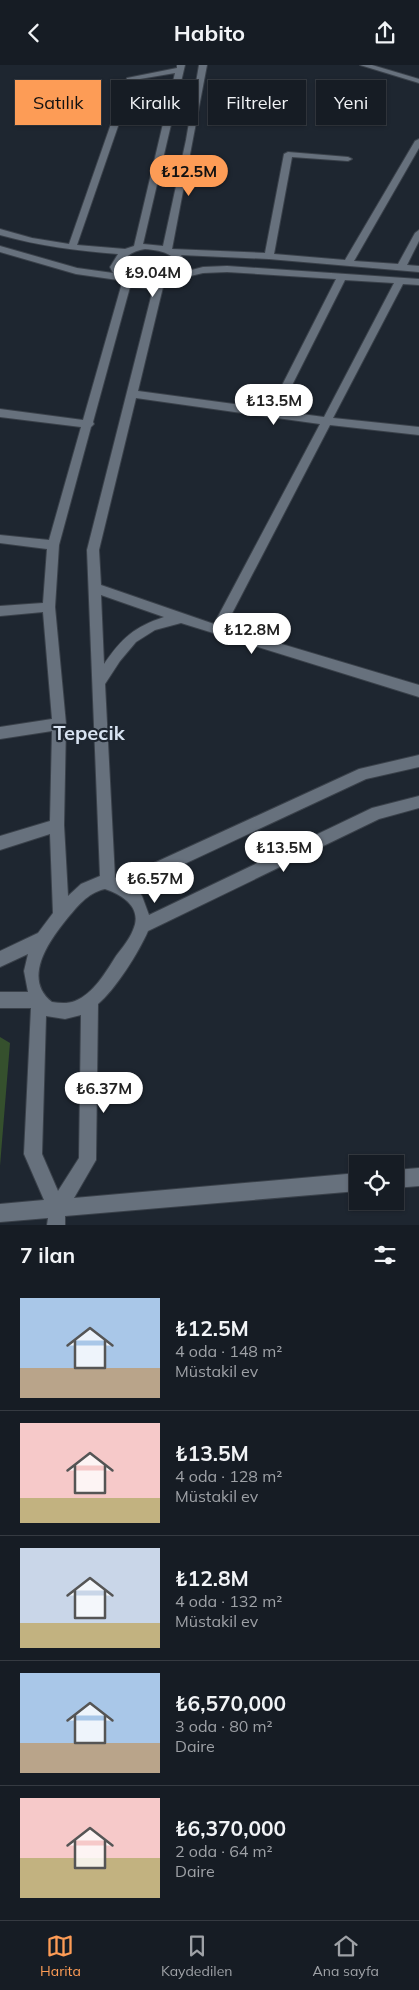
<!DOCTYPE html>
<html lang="tr">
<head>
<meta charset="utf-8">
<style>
	body { margin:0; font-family:Mulish,sans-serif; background:#1f252c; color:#f1f3f6; height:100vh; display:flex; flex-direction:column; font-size:19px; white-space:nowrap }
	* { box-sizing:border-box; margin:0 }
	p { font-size:16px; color:#9ea1a6 }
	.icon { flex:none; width:28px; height:28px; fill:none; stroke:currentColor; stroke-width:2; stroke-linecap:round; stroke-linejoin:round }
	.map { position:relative; height:1160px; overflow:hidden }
	.side { display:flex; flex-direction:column; background:#161c24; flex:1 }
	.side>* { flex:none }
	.hud { position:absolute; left:15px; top:15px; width:390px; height:45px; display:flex; gap:10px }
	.fabs { position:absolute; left:349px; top:1090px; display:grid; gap:10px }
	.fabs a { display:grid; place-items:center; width:55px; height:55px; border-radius:0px; background:#161c24; box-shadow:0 1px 4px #0004,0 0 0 1px #353a41; font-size:25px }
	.price { position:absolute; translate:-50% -42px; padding:0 11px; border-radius:18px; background:#fff; color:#222; font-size:16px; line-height:32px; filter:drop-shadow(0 1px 2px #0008) }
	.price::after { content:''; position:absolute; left:50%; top:30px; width:15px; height:11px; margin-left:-8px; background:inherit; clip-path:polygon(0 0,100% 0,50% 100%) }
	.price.selected { background:#fd9c56; color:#111 }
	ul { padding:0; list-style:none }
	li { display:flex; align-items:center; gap:15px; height:125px; padding:0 20px }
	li+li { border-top:1px solid #353a41 }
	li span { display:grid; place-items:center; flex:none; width:140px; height:100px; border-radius:0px; color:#555 }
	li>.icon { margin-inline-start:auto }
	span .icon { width:60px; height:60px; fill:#fffc; stroke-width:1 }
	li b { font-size:21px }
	h2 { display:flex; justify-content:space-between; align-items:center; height:60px; padding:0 20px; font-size:21px }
	.pill { padding:0 18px; border-radius:0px; background:#161c24; box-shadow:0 1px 4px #0004,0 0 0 1px #353a41; font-size:18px; line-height:45px }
	.pill.selected { background:#fd9c56; color:#111 }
	header { display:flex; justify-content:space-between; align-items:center; height:65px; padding:0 20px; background:#161c24; font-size:22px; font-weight:700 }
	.tab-bar { display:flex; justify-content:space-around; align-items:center; height:70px; border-top:1px solid #353a41; background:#161c24; font-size:14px; color:#9ea1a6 }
	.tab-bar a { display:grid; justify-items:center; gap:2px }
	.tab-bar .selected { color:#fd9c56 }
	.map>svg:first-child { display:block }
	.green { fill:#35502d }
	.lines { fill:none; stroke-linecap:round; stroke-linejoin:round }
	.street-casing { stroke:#3a414a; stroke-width:2 }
	.street { fill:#67717d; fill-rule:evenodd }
	.labels { text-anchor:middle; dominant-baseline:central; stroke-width:4.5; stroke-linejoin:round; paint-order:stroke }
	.district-label { font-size:20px; font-weight:bold; fill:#d8e3f1; stroke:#1e2630 }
</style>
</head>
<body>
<header><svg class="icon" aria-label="back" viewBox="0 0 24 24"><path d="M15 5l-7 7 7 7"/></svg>Habito<svg class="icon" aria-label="share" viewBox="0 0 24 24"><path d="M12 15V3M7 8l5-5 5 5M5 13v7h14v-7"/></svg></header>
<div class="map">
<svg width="419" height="1160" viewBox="0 0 419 1160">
	<rect width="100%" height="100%" fill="#1e2630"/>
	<polygon class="green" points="0,972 10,978 0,1101"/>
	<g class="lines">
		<g class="street-casing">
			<g id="street">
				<path d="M 177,0 L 185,0 L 143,179 L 163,181 L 186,75 L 199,0 L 207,0 L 172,184 L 265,188 L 284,89 L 288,87 L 348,92 L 352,94 L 348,96 L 292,92 L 274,189 L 345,195 L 415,76 L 419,74 L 419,83 L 354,196 L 398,199 L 415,168 L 419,165 L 419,176 L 407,200 L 419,201 L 419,207 L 269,194 L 181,190 L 187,199 L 184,207 L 203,202 L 227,201 L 419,214 L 419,220 L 403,219 L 333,353 L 419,362 L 419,370 L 330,360 L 225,562 L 419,620 L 419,632 L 181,558 L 155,565 L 136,577 L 120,596 L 105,619 L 115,813 L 119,814 L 359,704 L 419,690 L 419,702 L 366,714 L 135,822 L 142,831 L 149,850 L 372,743 L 419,731 L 419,743 L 379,754 L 148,866 C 139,887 115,925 98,939 L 96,1095 L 74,1133 L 358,1108 L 358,1126 L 65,1151 L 65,1160 L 47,1160 L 48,1153 L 0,1157 L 0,1139 L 44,1135 L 24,1089 L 31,943 L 0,943 L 0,927 L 28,927 L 24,906 L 28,889 L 0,902 L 0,886 L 38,868 L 53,848 L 50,769 L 0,785 L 0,771 L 50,756 L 52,666 L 0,674 L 0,662 L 52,654 L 43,547 L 0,551 L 0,541 L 43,538 L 47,484 L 0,478 L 0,470 L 49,475 L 81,362 L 0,352 L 0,344 L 83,355 L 122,218 L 118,215 L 76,209 L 0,187 L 0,181 L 77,203 L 113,208 L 110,202 L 118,189 C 78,186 39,181 0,170 L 0,164 L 32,173 L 69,179 L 127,13 L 177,3 ZM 175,8 L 134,181 L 125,184 L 77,180 L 134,15 ZM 145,184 C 157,185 172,187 178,199 C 172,225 130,224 120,202 C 124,191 133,186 145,184 ZM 227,207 L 336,214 L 270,344 L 138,326 L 163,222 L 178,214 L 203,208 ZM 345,215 L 394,218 L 324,352 L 279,346 ZM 130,222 L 153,224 L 87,485 L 100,811 L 81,819 L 68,831 L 64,760 L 66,659 L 55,542 L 59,480 L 91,362 L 94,359 L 93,357 ZM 136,333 L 320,359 L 214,559 L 101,520 L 99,485 ZM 101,530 L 164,552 C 134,562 122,573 104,599 ZM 105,824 C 123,830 143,843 133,865 C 129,875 122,883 116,891 C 106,907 93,929 75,936 C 67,939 60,938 52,937 C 22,914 49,876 66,855 C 77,842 87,828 105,824 ZM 81,950 L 79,1093 L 58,1126 L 42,1089 L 46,951 L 65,954 Z"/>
				<polygon points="360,0 372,0 419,14 419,18"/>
				<polygon points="419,1103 419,1121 395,1123 395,1105"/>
			</g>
		</g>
		<use href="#street" class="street"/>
	</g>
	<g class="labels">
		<g class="district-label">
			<text x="89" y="667">Tepecik</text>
		</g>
	</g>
</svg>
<div class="fabs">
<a><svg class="icon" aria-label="locate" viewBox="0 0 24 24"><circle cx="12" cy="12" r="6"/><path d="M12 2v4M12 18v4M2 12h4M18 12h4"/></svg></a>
</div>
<b class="price selected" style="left:189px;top:132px">₺12.5M</b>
<b class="price" style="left:153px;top:233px">₺9.04M</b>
<b class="price" style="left:274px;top:361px">₺13.5M</b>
<b class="price" style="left:252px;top:590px">₺12.8M</b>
<b class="price" style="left:284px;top:808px">₺13.5M</b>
<b class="price" style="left:155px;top:839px">₺6.57M</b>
<b class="price" style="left:104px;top:1049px">₺6.37M</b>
<div class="hud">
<a class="pill selected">Satılık</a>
<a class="pill">Kiralık</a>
<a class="pill">Filtreler</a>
<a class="pill">Yeni</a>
</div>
</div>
<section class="side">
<h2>7 ilan<svg class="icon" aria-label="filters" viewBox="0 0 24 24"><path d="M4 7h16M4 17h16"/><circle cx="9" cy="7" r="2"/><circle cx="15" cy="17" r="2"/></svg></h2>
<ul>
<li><span style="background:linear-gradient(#a9c7e8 70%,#b9a48a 0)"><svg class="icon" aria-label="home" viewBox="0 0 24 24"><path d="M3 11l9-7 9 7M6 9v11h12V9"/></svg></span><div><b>₺12.5M</b><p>4 oda · 148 m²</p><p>Müstakil ev</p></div></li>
<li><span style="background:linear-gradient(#f6c9c9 75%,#c2b280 0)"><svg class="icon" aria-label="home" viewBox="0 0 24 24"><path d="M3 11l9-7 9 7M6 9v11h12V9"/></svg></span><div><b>₺13.5M</b><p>4 oda · 128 m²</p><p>Müstakil ev</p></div></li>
<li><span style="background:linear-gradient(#c9d6e8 75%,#c2b280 0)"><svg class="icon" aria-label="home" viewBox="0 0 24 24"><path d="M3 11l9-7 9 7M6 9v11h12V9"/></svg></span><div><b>₺12.8M</b><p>4 oda · 132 m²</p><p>Müstakil ev</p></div></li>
<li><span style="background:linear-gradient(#a9c7e8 70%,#b9a48a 0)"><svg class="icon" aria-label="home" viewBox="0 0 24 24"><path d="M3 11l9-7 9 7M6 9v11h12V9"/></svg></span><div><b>₺6,570,000</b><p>3 oda · 80 m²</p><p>Daire</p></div></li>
<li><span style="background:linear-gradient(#f6c9c9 60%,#c2b280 0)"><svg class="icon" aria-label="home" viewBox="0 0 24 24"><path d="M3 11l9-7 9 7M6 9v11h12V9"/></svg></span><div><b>₺6,370,000</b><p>2 oda · 64 m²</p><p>Daire</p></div></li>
</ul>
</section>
<nav class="tab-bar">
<a class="selected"><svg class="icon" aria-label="map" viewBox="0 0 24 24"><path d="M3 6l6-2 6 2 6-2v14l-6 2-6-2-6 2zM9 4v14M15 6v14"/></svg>Harita</a>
<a><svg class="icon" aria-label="saved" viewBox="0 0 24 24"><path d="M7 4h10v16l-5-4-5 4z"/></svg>Kaydedilen</a>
<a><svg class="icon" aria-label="home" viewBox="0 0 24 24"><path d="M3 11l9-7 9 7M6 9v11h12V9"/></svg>Ana sayfa</a>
</nav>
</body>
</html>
